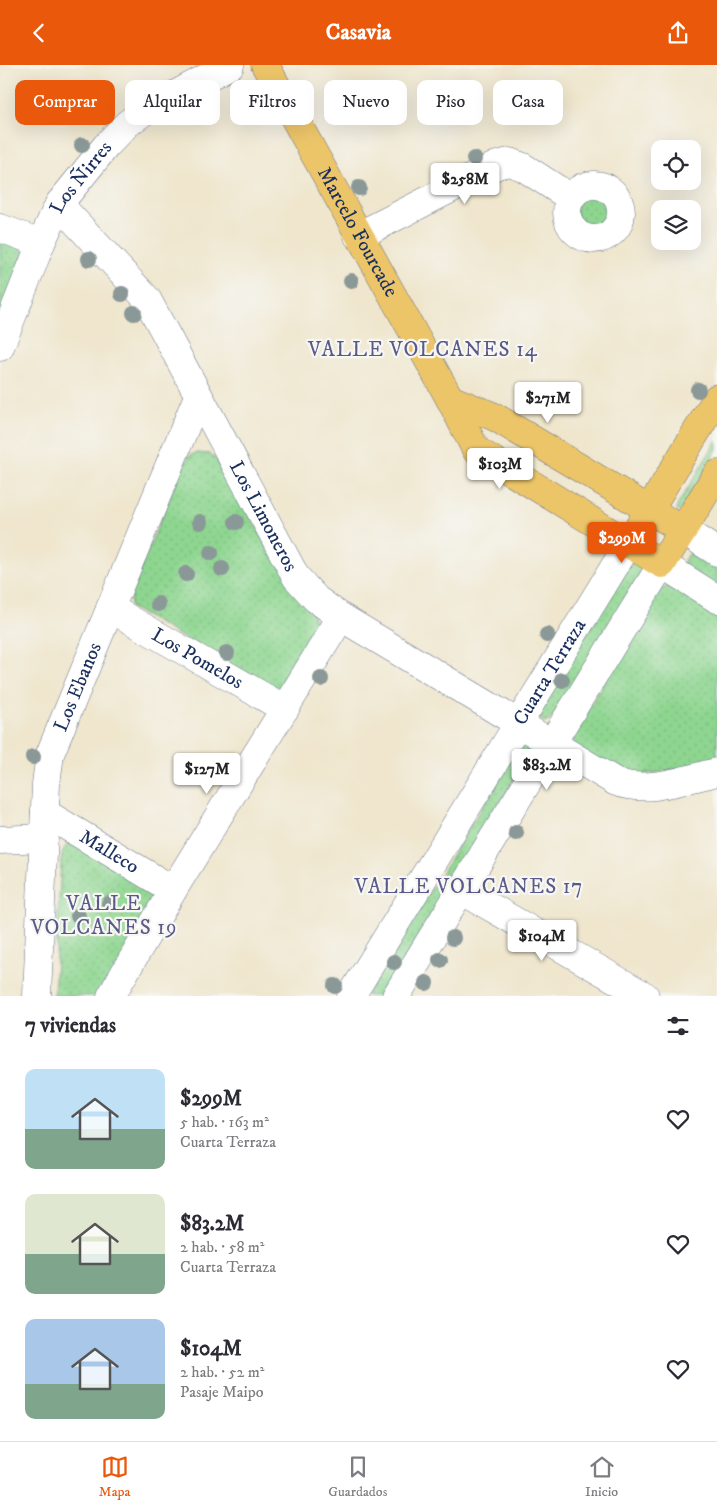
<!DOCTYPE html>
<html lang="es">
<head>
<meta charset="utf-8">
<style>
	body { margin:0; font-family:"IM FELL DW Pica",serif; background:#f2f2f3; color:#2b2b33; height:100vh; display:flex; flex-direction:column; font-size:19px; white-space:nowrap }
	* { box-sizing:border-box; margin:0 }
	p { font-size:16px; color:#7c7c81 }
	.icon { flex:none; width:28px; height:28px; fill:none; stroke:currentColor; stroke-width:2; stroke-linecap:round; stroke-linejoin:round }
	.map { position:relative; height:931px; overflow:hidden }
	.details { display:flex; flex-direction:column; background:#fff; flex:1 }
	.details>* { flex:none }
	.guide { position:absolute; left:15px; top:15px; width:688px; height:45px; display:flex; gap:10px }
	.fabs { position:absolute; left:651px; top:75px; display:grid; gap:10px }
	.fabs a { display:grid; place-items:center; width:50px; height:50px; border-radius:10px; background:#fff; box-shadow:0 5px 20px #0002; font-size:25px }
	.price { position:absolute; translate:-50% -42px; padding:0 11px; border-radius:5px; background:#fff; color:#222; font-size:16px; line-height:32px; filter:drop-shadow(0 1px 2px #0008) }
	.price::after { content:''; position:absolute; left:50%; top:30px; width:15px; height:11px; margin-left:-8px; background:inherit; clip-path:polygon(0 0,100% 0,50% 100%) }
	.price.active { background:#ea580c; color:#fff }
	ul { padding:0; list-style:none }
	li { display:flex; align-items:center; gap:15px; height:125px; padding:0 25px }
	li span { display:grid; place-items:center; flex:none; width:140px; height:100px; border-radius:10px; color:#555 }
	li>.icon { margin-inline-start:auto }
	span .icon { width:60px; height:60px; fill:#fffc; stroke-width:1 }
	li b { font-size:21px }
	h2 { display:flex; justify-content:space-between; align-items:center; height:60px; padding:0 25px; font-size:21px }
	.tag { padding:0 18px; border-radius:10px; background:#fff; box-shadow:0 5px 20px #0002; font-size:18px; line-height:45px }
	.tag.active { background:#ea580c; color:#fff }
	header { display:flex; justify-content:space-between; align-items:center; height:65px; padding:0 25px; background:#ea580c; color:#fff; font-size:22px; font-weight:800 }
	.dock { display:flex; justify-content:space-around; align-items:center; height:70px; border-top:1px solid #e1e1e2; background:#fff; font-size:14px; color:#7c7c81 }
	.dock a { display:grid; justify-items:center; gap:2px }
	.dock .active { color:#ea580c }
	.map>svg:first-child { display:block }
	.green { fill:url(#green-dots); stroke:#548277 }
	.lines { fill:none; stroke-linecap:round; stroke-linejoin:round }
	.minor-casing { stroke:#656f85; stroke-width:29 }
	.major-casing { stroke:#656f85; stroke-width:29 }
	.minor { stroke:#fff; stroke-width:28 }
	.major { stroke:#edc569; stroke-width:28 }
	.tree { fill:#8a9897 }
	.labels { text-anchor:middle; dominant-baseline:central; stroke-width:4.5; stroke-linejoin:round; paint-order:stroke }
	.street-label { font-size:20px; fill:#1b2f5e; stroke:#f6f6f2 }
	.neighbourhood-label { font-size:21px; letter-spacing:1px; fill:#5a5989; stroke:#f6f6f2 }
</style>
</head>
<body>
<header><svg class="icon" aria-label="back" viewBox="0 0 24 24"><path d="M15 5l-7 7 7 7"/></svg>Casavia<svg class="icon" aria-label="share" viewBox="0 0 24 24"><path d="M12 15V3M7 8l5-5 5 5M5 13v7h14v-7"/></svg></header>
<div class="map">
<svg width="717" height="931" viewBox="0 0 717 931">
	<defs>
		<pattern id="green-dots" width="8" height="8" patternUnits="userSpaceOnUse" patternTransform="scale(1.25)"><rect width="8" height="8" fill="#8ed690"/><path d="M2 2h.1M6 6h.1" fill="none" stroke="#7ab87f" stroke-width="1.8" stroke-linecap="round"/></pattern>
	</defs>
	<rect width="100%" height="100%" fill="#f6f6f2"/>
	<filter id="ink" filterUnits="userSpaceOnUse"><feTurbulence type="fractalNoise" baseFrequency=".02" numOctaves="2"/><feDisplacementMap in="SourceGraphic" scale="10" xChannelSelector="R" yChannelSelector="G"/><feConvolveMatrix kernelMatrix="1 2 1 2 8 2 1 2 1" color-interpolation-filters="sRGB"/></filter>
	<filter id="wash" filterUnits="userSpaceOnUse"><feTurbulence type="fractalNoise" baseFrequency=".0096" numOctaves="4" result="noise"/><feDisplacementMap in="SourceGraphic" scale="20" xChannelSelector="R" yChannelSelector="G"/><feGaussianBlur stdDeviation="1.12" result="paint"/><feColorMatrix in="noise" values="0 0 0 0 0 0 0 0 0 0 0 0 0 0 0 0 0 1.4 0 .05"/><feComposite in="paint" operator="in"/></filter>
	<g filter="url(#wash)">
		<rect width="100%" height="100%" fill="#efe6cd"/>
		<g class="green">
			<circle cx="594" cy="147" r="18"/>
			<polygon points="0,172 21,182 25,191 0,255"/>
			<polygon points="717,375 717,384 680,446 677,445 677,441"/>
			<polygon points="196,388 210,389 215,393 240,436 313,549 317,569 286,632 130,542 131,528 181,404 189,391"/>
			<polygon points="689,489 696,490 717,503 717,521 685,501 684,495"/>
			<polygon points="634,497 641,502 643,506 552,653 547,657 542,656 538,652 538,648 630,498"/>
			<polygon points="665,522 673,522 717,546 717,694 683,704 631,711 577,686 573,675 576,664 659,526"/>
			<polygon points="523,675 529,678 532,682 529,690 382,931 366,931"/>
			<path d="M 75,775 L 158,829 L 103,931 L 54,931 L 61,796 C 63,785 64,780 75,775 Z"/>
		</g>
	</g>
	<g filter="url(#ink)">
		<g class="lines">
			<g class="minor-casing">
				<g id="minor">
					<circle cx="594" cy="147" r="27"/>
					<path id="s1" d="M 59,139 L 147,234 L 296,512 L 316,534 L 341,552 L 616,717 C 648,729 685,714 717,707"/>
					<polyline points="0,163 41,178"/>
					<polyline points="358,171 497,100 509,97 523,102 571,133"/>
					<path id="s2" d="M 0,282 L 41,178 L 59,139 L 106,81 L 127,59 L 143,47 L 230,0"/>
					<polyline points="683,465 717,487"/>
					<path id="s3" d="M 110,543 L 285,644"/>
					<path id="s4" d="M 45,748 L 173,825"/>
					<polyline points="0,775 44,773"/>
					<polyline points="461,825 645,931"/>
					<path id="s5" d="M 37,931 L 46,719 L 50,689 L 198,331"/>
					<polyline points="111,931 173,825 341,552"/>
					<path id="s6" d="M 351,931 L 629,478"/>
					<polyline points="396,931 662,499 717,534"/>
				</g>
			</g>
			<g class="major-casing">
				<g id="major">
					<path id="s7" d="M 265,0 L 450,334 L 476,385 L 662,499 L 717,409"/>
					<polyline points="450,334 495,352 683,465"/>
					<polyline points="629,478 717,333"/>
				</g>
			</g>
			<use href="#minor" class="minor"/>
			<use href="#major" class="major"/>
		</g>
		<g class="tree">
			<circle cx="82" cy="80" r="8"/>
			<circle cx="474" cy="94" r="8"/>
			<circle cx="359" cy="123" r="8"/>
			<circle cx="89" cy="194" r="8"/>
			<circle cx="351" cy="216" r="8"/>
			<circle cx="122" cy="229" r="8"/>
			<circle cx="134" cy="248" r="8"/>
			<circle cx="698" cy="325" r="8"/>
			<circle cx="200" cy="457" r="8"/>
			<circle cx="236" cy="457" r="8"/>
			<circle cx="211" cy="488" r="8"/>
			<circle cx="222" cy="504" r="8"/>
			<circle cx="186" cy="509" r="8"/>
			<circle cx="158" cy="539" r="8"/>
			<circle cx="547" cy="570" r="8"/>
			<circle cx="227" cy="588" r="8"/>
			<circle cx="321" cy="614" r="8"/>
			<circle cx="562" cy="615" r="8"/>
			<circle cx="33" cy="692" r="8"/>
			<circle cx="516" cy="768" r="8"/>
			<circle cx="109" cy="839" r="8"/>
			<circle cx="78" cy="851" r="8"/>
			<circle cx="453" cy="873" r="8"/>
			<circle cx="440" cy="895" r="8"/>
			<circle cx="394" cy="897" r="8"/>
			<circle cx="426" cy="918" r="8"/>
			<circle cx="335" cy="921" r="8"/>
		</g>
	</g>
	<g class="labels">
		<g class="street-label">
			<text stroke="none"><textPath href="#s2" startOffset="189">Los Ñirres</textPath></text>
			<text stroke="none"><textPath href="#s7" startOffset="191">Marcelo Fourcade</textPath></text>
			<text stroke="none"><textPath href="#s1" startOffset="376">Los Limoneros</textPath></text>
			<text stroke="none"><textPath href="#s3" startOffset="101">Los Pomelos</textPath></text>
			<text stroke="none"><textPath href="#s6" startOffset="380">Cuarta Terraza</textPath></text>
			<text stroke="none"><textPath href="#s5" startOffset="315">Los Ebanos</textPath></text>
			<text stroke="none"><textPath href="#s4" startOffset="75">Malleco</textPath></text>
		</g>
		<g class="neighbourhood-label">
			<text x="423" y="285">VALLE VOLCANES 14</text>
			<text x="469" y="822">VALLE VOLCANES 17</text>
			<text x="104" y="839">VALLE<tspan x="104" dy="24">VOLCANES 19</tspan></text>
		</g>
	</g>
</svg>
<div class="fabs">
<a><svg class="icon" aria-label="locate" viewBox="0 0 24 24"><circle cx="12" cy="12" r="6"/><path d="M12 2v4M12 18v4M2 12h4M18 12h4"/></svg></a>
<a><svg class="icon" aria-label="layers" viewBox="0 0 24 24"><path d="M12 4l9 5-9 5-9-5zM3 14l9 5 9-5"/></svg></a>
</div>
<b class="price" style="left:465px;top:140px">$258M</b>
<b class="price" style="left:548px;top:359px">$271M</b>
<b class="price" style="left:500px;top:425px">$103M</b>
<b class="price active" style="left:622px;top:499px">$299M</b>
<b class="price" style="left:547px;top:726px">$83.2M</b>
<b class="price" style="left:207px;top:730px">$127M</b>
<b class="price" style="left:542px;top:897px">$104M</b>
<div class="guide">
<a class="tag active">Comprar</a>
<a class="tag">Alquilar</a>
<a class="tag">Filtros</a>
<a class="tag">Nuevo</a>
<a class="tag">Piso</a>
<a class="tag">Casa</a>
</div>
</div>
<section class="details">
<h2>7 viviendas<svg class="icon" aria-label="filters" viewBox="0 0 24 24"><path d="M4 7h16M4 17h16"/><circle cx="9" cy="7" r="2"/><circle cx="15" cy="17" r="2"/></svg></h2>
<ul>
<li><span style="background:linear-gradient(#bfe0f5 60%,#7fa58c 0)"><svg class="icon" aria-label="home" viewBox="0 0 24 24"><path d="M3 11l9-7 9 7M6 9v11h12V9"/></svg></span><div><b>$299M</b><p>5 hab. · 163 m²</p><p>Cuarta Terraza</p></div><svg class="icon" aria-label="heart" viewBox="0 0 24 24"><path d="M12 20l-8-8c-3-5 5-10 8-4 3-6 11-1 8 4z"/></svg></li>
<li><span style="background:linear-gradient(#dfe7d0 60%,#7fa58c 0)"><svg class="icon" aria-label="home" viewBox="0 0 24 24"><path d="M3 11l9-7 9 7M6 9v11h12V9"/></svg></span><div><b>$83.2M</b><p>2 hab. · 58 m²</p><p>Cuarta Terraza</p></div><svg class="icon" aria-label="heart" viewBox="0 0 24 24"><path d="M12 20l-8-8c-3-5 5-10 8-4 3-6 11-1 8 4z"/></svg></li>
<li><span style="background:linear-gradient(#a9c7e8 65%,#7fa58c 0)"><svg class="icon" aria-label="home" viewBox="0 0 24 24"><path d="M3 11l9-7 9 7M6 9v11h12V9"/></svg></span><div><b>$104M</b><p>2 hab. · 52 m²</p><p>Pasaje Maipo</p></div><svg class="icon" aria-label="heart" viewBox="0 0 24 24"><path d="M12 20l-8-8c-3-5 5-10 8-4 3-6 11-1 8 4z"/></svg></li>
</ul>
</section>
<nav class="dock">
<a class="active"><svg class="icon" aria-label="map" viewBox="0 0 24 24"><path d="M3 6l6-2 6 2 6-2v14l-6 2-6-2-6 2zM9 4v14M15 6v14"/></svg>Mapa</a>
<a><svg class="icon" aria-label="saved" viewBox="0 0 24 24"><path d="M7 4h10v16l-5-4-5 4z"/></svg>Guardados</a>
<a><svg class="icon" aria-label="home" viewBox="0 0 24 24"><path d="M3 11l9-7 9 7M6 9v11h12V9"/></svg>Inicio</a>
</nav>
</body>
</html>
